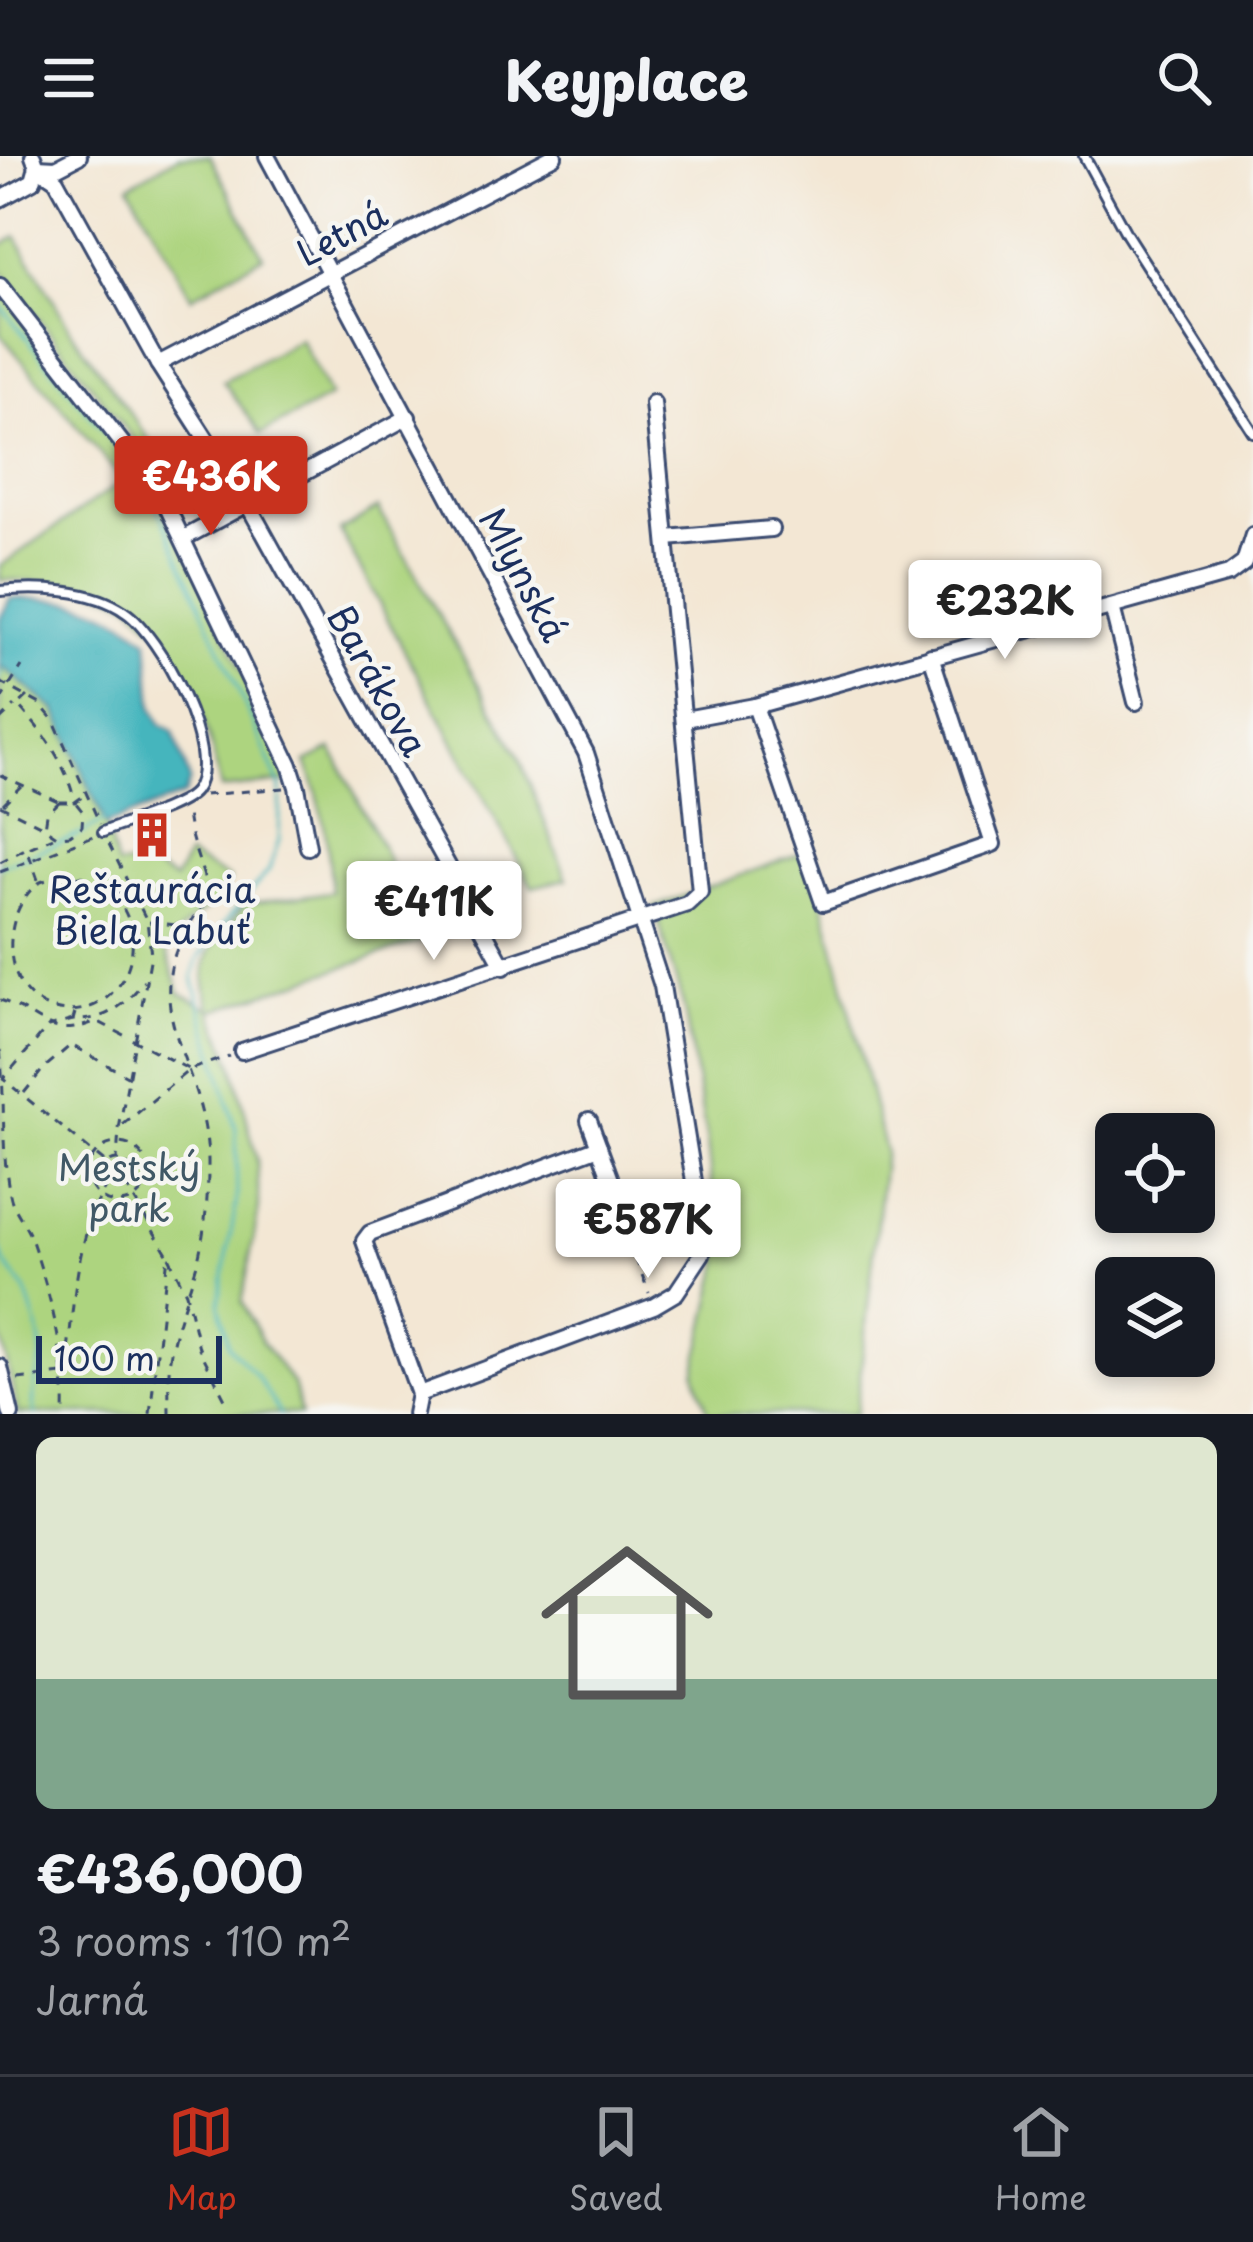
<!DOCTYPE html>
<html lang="en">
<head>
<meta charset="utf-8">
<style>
	body { margin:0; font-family:"Playpen Sans",sans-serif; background:#242831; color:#f1f3f6; height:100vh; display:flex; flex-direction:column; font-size:45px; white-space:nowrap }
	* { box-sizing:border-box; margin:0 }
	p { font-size:39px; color:#9ea1a6 }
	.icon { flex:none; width:66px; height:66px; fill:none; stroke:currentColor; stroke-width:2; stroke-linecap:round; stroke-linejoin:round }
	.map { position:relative; height:1258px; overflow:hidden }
	.sheet { display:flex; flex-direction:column; background:#171b24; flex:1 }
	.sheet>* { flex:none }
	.buttons { position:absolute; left:1095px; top:957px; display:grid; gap:24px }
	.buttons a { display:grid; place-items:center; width:120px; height:120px; border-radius:18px; background:#171b24; box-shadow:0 6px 18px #0003; font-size:60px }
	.scale { position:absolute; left:36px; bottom:30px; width:186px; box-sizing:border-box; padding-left:12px; border:6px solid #1b2f5e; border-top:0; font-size:33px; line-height:42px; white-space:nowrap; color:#1b2f5e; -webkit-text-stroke:9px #f6f6f2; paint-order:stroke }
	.price { position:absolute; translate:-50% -102px; padding:0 27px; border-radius:12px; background:#fff; color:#222; font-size:39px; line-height:78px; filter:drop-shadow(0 3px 6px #0008) }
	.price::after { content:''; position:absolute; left:50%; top:72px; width:36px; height:27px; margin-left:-18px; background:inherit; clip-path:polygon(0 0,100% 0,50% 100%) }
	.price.on { background:#c8321e; color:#fff }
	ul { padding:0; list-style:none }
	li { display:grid; align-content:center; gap:24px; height:636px; padding:0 36px }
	li span { display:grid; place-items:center; height:372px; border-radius:18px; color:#555 }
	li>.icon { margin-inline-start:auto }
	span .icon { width:216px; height:216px; fill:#fffc; stroke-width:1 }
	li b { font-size:51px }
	header { display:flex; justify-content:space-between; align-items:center; height:156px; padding:0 36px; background:#171b24; font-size:54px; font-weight:800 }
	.dock { display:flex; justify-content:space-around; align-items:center; height:168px; border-top:3px solid #363941; background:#171b24; font-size:33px; color:#9ea1a6 }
	.dock a { display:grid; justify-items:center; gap:6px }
	.dock .on { color:#c8321e }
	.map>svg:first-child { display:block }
	.green { fill:#add47f; stroke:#64826e; stroke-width:3 }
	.water { fill:#45b5bd; stroke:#30728e; stroke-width:3 }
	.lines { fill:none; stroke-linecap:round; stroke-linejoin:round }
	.stream { stroke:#45b5bd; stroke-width:3 }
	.lane-casing { stroke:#3b4b70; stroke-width:14 }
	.street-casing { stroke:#3b4b70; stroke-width:20 }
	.path { stroke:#3b4b70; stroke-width:3; stroke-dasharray:9 9; stroke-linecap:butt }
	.lane { stroke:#fff; stroke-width:8 }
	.street { stroke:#fff; stroke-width:14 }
	.labels { text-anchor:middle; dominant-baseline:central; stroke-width:9; stroke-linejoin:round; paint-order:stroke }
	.street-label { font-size:36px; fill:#1b2f5e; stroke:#f6f6f2 }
	.poi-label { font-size:36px; fill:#1b2f5e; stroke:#f6f6f2 }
	.park-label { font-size:36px; fill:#405866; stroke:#f6f6f2 }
</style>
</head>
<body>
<header><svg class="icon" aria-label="menu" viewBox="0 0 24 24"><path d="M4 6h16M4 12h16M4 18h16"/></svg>Keyplace<svg class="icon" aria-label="search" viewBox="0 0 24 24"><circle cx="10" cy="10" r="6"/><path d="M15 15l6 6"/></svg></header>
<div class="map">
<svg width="1253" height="1258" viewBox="0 0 1253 1258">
	<rect width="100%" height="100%" fill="#f6f6f2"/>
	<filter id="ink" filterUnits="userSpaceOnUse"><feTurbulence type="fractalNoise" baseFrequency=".00833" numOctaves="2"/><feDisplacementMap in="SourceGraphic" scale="24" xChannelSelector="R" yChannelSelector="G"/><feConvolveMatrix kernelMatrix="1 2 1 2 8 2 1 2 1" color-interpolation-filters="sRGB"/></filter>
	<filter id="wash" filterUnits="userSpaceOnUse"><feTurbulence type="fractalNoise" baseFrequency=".004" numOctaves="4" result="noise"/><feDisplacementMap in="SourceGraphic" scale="48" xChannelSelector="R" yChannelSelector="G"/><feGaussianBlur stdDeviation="2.7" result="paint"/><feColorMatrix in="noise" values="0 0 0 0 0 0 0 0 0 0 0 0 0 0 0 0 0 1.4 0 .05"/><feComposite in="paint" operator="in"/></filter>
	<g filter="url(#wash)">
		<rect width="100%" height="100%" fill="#f3e7d4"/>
		<g class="green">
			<polygon points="179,0 210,0 263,100 191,141 129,29"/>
			<polygon points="16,80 70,173 158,296 150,304 0,114 0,90"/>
			<path d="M 0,132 L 157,331 L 293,625 L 221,633 C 207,571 195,512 148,466 C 142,460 135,451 128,447 C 99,430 33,423 0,424 L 0,410 L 123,325 L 0,178 Z"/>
			<polygon points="300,183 330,241 261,278 223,225"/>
			<polygon points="378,352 519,600 567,723 532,731 340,375"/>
			<path d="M 0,509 L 56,554 L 106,669 L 117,710 L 147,708 L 174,724 L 188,700 L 230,723 C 216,761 184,755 167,797 L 180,837 L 211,853 C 193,801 214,787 246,748 L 332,736 C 329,691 323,648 306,606 L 332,593 L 390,707 L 355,726 L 366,754 L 407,744 L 426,783 L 212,855 L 234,912 L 257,1004 L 259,1052 L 242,1146 L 262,1186 L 293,1228 L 301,1258 L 18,1258 L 0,1174 Z"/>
			<polygon points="810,694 885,995 856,1258 709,1258 695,1217 720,1107 707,987 684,852 654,751"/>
		</g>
		<path class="water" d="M 10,442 C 62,442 109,447 148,484 L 153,552 L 161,568 L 173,575 L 190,625 L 184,639 L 106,669 L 56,554 L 0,509 L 0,463 Z"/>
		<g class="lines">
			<g class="stream">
				<polyline points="0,149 118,293"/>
				<polyline points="135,315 162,361 281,631 279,684 269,714 215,778 197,805 193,822 236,973 237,1042 219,1147 229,1190 258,1222 280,1258"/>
				<polyline points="0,522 3,514"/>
				<polyline points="0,710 79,679 104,665"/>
				<path d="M 0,1093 C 6,1115 15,1117 25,1134 C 29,1143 38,1171 40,1181 C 46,1213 28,1228 35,1258"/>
			</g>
		</g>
	</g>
	<g filter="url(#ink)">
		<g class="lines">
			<g class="lane-casing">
				<g id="lane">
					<polyline points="1084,0 1127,79 1253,276"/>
					<path d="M 0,435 C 38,431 93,433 125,456 C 160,479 223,597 195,635 C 183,651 124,667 103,676"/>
				</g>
			</g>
			<g class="street-casing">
				<g id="street">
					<polyline points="33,0 37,11 56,24 158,208 247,347 504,811"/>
					<polyline points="267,0 586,597 662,830 699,1056 702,1098 676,1137 654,1150 419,1238"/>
					<polyline points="0,43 33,25 37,11 56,12 79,0"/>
					<polyline points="0,130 160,336 290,609 297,631 308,691"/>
					<polyline points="158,208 554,0"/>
					<polyline points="184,382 408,261"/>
					<polyline points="667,382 771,373"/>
					<polyline points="1112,451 1136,546"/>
					<polyline points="755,550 1229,418 1244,407 1253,379"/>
					<polyline points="685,563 755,550 823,747 993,688 931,500"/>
					<polyline points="242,895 687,748 700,736 653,247"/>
					<polyline points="589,964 611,1024"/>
					<polyline points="0,1211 11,1258"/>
					<polyline points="419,1238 364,1085 370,1077 599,991"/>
					<polyline points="415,1258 419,1238"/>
				</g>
			</g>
			<g class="path">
				<polyline points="0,526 40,548 54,565 100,668"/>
				<path d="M 28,540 L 18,549 C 46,580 65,605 75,646 L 85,639"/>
				<polyline points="0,545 22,510"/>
				<polyline points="0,564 15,550"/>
				<polyline points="0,619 58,645"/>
				<polyline points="204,639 284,632"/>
				<polygon points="59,646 75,646 83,656 82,670 70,679 57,680 45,672 47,658"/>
				<polyline points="3,648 21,630"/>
				<polyline points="0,649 44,671"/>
				<polyline points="109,688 147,765 151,799 119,973 117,1004"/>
				<polyline points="0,706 25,693"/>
				<polyline points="0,716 96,679"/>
				<path d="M 82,720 C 94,727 111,734 119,746 C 155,796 113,870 51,852 C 0,836 0,759 37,728 C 47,721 69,722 82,720 Z"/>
				<polyline points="38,724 27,693 53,681"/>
				<polyline points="117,739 126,722"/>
				<polyline points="149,766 185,770"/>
				<path d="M 0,844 C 42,858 48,886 97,865 L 188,913"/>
				<path d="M 75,857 L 73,864 C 105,865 125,850 144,825"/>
				<polyline points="73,864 48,871 3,923 107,1008"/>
				<path d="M 0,894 C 6,943 0,996 11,1043 C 16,1057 27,1070 32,1085 C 51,1141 66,1199 64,1258"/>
				<polyline points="24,937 44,912 71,889 129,921"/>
				<polyline points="123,969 189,914 229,900"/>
				<circle cx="118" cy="1017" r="30"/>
				<circle cx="117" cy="1017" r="13"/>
				<polyline points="125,1028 168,1099 150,1258"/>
				<polyline points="610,1035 649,1137"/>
				<polyline points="169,1101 186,1137 199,1192 225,1243"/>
				<path d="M 66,1211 C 74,1151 75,1079 108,1027"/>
				<polyline points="18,1223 152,1208"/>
				<path d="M 169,1258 C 169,1240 168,1220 170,1202 C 175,1169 189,1137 198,1104 C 205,1075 208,1042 208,1012 C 210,900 118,849 209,742 C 204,712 189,686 187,655"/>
			</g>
			<use href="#lane" class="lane"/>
			<use href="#street" class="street"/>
		</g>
	</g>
	<defs>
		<g id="building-bare" transform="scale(3.6)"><path d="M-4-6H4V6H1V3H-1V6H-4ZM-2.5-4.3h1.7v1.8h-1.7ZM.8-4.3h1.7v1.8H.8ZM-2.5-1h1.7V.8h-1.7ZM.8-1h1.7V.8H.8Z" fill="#c8321e" stroke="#f6f6f2" stroke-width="2.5" paint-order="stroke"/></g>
	</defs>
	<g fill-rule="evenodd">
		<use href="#building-bare" x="152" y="679"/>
	</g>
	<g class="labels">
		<g class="street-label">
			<text transform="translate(341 76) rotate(-28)">Letná</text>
			<text transform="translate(525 418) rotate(62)">Mlynská</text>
			<text transform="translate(379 524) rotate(61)">Barákova</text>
		</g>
		<g class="poi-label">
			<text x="152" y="732">Reštaurácia<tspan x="152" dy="41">Biela Labuť</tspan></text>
		</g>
		<g class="park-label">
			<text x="129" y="1010">Mestský<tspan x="129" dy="41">park</tspan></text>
		</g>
	</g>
</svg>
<div class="buttons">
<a><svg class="icon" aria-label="locate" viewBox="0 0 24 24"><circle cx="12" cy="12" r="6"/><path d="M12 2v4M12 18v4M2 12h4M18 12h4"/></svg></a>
<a><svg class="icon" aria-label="layers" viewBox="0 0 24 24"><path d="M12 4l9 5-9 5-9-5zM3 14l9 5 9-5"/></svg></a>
</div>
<div class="scale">100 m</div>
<b class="price on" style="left:211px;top:382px">€436K</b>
<b class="price" style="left:1005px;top:506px">€232K</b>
<b class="price" style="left:434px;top:807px">€411K</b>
<b class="price" style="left:648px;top:1125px">€587K</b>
</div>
<section class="sheet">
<ul>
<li><span style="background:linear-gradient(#dfe7d0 65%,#7fa58c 0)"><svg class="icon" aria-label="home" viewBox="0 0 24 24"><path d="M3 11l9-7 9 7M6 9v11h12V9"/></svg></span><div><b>€436,000</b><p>3 rooms · 110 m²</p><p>Jarná</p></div></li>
</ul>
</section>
<nav class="dock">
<a class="on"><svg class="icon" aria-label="map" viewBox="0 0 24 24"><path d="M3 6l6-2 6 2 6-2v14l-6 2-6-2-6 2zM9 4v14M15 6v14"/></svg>Map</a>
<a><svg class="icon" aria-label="saved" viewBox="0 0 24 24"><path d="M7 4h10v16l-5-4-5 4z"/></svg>Saved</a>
<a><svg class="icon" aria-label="home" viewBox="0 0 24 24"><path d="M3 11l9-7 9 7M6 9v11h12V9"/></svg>Home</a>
</nav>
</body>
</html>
